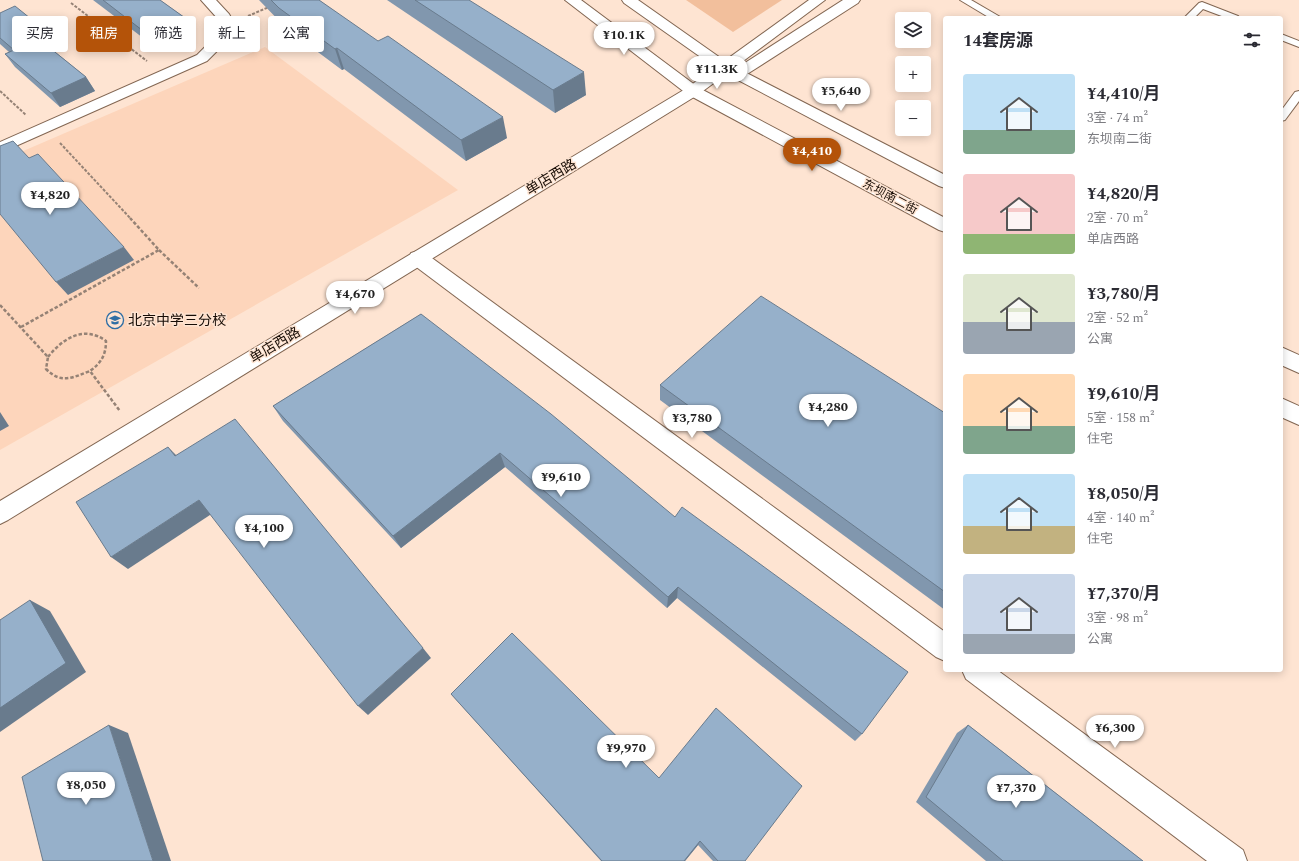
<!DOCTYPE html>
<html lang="zh">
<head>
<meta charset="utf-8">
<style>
	body { margin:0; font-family:Spectral,"Noto Sans SC",serif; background:#f2f2f3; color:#2b2b33; height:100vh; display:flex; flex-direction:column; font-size:15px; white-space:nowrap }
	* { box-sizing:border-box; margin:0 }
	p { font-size:13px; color:#7c7c81 }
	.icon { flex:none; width:22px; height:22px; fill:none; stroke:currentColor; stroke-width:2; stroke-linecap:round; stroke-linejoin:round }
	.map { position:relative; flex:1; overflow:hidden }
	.sheet { position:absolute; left:943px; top:16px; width:340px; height:656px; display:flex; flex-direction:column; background:#fff; border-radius:4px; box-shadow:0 2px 10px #0003 }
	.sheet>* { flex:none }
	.guide { position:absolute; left:12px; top:16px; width:380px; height:36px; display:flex; gap:8px }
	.tools { position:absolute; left:895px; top:12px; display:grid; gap:8px }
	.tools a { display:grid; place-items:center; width:36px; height:36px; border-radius:4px; background:#fff; box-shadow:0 2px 10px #0003; font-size:20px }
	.price { position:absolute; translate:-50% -34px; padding:0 9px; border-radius:14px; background:#fff; color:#222; font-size:13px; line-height:26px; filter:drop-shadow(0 1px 2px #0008) }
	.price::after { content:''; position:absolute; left:50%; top:24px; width:12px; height:9px; margin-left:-6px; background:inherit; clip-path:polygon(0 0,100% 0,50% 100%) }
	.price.on { background:#b45309; color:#fff }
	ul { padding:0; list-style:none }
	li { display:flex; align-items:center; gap:12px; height:100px; padding:0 20px }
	li span { display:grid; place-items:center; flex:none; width:112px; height:80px; border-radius:4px; color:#555 }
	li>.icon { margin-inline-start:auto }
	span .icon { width:48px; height:48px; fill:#fffc; stroke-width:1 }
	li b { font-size:17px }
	h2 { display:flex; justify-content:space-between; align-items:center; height:48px; padding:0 20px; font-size:17px }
	.tag { padding:0 14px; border-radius:4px; background:#fff; box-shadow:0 2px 10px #0003; font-size:14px; line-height:36px }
	.tag.on { background:#b45309; color:#fff }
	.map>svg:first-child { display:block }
	.built { fill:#fdd5bb }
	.green { fill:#f2bf9c }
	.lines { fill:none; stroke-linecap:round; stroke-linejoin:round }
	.service-casing { stroke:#826652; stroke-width:2 }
	.minor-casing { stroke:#826652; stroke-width:2 }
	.tertiary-casing { stroke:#826652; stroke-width:2 }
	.secondary-casing { stroke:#826652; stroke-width:2 }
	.path-far1 { stroke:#958275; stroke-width:2; stroke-dasharray:3 1.5; stroke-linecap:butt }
	.path { stroke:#958275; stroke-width:2.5; stroke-dasharray:3.5 2; stroke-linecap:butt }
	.service { fill:#fff; fill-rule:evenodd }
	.minor { fill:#fff; fill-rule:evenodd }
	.tertiary { fill:#fff; fill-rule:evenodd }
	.secondary { fill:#fff; fill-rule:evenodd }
	.wall { fill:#8197ae }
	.shaded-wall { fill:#697b8d }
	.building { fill:#96b0ca; stroke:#697b8d }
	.labels { text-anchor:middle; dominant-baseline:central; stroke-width:3; stroke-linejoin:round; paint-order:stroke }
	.far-street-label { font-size:12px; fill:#170c05; stroke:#fee4d2 }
	.street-label { font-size:14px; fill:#170c05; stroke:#fee4d2 }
	.poi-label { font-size:14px; fill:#170c05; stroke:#fee4d2; text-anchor:start }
</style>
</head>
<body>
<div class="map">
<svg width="1299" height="861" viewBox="0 0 1299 861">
	<rect width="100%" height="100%" fill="#fee4d2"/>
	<polygon class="built" points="265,47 458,190 0,450 0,161"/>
	<polygon class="green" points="686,0 782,0 733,32"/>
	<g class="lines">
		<g class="service-casing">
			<g id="service">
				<polygon points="960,0 971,0 1002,18 990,18"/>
				<polygon points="1202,2 1238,16 1240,18 1227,18 1203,9 1194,18 1184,18 1199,3"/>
				<polygon points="1281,34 1299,41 1299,47 1281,40"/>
				<polygon points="1299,91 1299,101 1285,120 1281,121 1281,111 1295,92"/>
			</g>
		</g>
		<g class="minor-casing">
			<g id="minor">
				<polygon points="201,0 216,0 229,14 238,30 207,61 0,153 0,142 197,55 223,29 218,19"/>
				<polygon points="418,251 425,253 945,632 945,661 936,657 411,263 409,258 411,253"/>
				<polygon points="962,670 997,670 1243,850 1247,861 1207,861 966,679"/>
			</g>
		</g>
		<g class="tertiary-casing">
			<g id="tertiary">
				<polygon points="809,0 825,0 699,94 8,520 0,524 0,501 687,88"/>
				<polygon points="843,0 860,0 858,3 744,76 739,78 734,76 731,73 734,70"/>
			</g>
		</g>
		<g class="secondary-casing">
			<g id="secondary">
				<polygon points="565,0 581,0 699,88 945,218 945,232 939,230 687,94"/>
				<polygon points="622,0 638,0 729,64 945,175 945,188 939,186 719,70 624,3"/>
				<polygon points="1281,347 1299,355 1299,373 1281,365"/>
				<polygon points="1281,398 1299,406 1299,425 1281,417"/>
			</g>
		</g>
		<g class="path-far1">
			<polyline points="71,3 147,61"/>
			<polyline points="248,16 269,7"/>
			<polyline points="0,91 26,115"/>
			<polyline points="60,143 131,219"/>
		</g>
		<g class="path">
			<polyline points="159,250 199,288"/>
			<path d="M 0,305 L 48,357 L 46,369 C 61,384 72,378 90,371 L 120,411"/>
			<polyline points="21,327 159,250 130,218"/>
			<path d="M 48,357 C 63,338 84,325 106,341 C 106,355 101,363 90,371"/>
		</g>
		<use href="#service" class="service"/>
		<use href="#minor" class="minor"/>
		<use href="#tertiary" class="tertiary"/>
		<use href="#secondary" class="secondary"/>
	</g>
	<g class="wall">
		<polygon points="93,0 160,0 188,20 195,34 159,50"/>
		<polygon points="259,0 319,0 507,138 466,161 344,69 342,70 287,29"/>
		<polygon points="387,0 469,0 586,95 555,113"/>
		<polygon points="0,13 51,35 60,48 54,51 86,77 95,91 60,107 15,67 5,54 9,52 0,44"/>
		<polygon points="421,314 862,734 855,741 677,598 667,608 505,467 401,548 283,421 273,406"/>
		<polygon points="660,385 945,413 945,610 660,400"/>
		<polygon points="451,694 659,778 745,861 713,861 698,845 685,861 601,861"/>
		<polygon points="968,725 1143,861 986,861 916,802 957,733"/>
	</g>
	<g class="shaded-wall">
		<polygon points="188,20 195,34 159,50 151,37"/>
		<polygon points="51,35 60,48 49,53 40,40"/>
		<polygon points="337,48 344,69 342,70 335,49"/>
		<polygon points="584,72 586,95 555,113 553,90"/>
		<polygon points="86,77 95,91 60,107 51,93"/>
		<polygon points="503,117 507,138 466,161 461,140"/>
		<polygon points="124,247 134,260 68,295 56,282"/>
		<polygon points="0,412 9,426 0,431"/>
		<polygon points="168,447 182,461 175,456"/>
		<polygon points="500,453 505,467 401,548 393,536"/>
		<polygon points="199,500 213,513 128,569 111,557"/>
		<polygon points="678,587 677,598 667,608 668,597"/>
		<polygon points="30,600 50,611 86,672 0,732 0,708"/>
		<polygon points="423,648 431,658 368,715 358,706"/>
		<polygon points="109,725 128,733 171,861 153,861"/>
		<polygon points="700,841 698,845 685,861 684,861"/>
	</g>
	<g class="building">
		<polygon points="103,0 160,0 188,20 151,37"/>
		<polygon points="271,0 319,0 378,41 388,36 503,117 461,140 337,48 335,49 279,8"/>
		<polygon points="415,0 469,0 584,72 553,90"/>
		<polygon points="15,6 51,35 40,40 86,77 51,93 5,54 14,50 0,38 0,13"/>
		<polygon points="13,141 29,158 38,154 124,247 56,282 0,214 0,146"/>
		<polygon points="761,296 945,413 945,592 660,385"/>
		<polygon points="421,314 551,414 675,517 682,507 908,672 862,734 678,587 668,597 500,453 393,536 273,406"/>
		<polygon points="235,419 423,648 358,706 199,500 111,557 76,502 168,447 175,456"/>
		<polygon points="30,600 66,663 0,708 0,620"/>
		<polygon points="512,633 659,778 716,708 802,786 745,861 718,861 700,841 684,861 602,861 451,694"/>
		<polygon points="109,725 153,861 43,861 22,777"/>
		<polygon points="968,725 1143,861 1003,861 926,797"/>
	</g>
	<defs>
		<g id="school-ring" transform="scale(0.9)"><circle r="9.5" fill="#fee4d2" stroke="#2f6ea4" stroke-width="1.5"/><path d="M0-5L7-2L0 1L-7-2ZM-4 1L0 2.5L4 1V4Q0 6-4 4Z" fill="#2f6ea4"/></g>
	</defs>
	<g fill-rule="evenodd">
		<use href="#school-ring" x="115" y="320"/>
	</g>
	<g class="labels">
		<g class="far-street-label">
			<text transform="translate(890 197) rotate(28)">东坝南二街</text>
		</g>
		<g class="street-label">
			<text transform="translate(551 177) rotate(-31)">单店西路</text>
			<text transform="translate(275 345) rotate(-31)">单店西路</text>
		</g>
		<g class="poi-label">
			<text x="128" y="320">北京中学三分校</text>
		</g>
	</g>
</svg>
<div class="tools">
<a><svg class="icon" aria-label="layers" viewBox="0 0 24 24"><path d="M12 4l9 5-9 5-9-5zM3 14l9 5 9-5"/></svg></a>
<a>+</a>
<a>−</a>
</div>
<b class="price" style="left:624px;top:56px">¥10.1K</b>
<b class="price" style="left:717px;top:90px">¥11.3K</b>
<b class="price" style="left:841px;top:112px">¥5,640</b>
<b class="price on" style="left:812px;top:172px">¥4,410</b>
<b class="price" style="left:50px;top:216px">¥4,820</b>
<b class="price" style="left:355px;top:315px">¥4,670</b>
<b class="price" style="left:828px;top:428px">¥4,280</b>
<b class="price" style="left:692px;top:439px">¥3,780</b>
<b class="price" style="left:561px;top:498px">¥9,610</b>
<b class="price" style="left:264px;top:549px">¥4,100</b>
<b class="price" style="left:1115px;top:749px">¥6,300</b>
<b class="price" style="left:626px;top:769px">¥9,970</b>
<b class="price" style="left:86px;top:806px">¥8,050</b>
<b class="price" style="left:1016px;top:809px">¥7,370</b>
<div class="guide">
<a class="tag">买房</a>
<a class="tag on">租房</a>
<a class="tag">筛选</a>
<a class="tag">新上</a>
<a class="tag">公寓</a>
</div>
<section class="sheet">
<h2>14套房源<svg class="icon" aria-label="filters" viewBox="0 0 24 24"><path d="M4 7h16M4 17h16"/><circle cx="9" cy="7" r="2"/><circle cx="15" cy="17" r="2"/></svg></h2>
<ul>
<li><span style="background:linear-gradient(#bfe0f5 70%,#7fa58c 0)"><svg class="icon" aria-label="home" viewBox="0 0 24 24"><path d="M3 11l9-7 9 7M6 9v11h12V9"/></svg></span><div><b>¥4,410/月</b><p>3室 · 74 m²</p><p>东坝南二街</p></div></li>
<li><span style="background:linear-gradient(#f6c9c9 75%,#8fb573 0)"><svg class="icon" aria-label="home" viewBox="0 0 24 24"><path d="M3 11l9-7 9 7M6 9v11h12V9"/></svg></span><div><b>¥4,820/月</b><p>2室 · 70 m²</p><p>单店西路</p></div></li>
<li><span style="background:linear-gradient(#dfe7d0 60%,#9aa5b1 0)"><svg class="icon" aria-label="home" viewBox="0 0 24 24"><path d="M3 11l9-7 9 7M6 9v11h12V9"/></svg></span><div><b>¥3,780/月</b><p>2室 · 52 m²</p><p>公寓</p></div></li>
<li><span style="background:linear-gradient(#ffd9b3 65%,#7fa58c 0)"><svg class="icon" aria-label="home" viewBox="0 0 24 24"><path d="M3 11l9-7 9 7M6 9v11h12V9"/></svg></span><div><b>¥9,610/月</b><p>5室 · 158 m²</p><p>住宅</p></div></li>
<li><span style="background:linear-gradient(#bfe0f5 65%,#c2b280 0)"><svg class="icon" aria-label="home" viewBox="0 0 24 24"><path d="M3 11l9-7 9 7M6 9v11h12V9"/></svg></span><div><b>¥8,050/月</b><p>4室 · 140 m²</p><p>住宅</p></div></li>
<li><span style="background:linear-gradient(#c9d6e8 75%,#9aa5b1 0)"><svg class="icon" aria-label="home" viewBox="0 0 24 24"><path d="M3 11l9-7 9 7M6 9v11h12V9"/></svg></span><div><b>¥7,370/月</b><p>3室 · 98 m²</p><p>公寓</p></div></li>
</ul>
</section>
</div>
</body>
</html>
